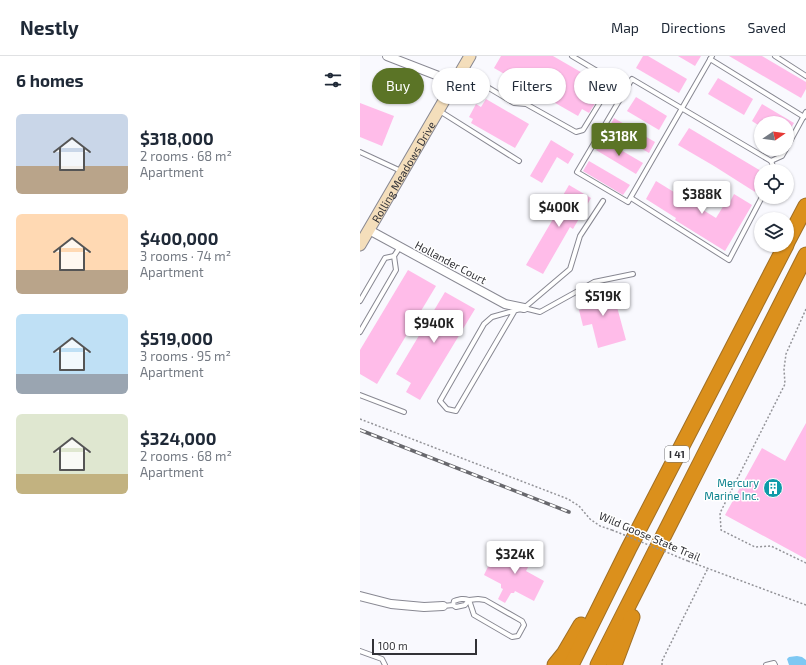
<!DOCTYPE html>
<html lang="en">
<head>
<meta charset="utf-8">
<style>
	body { margin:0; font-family:"Exo 2",sans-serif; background:#f2f2f3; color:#1f2937; height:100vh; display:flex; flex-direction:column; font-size:15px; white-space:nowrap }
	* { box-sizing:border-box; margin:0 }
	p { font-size:13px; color:#747a83 }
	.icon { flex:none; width:22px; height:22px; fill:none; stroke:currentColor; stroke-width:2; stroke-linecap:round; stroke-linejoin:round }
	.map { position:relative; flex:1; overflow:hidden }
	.drawer { display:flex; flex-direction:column; background:#fff; width:360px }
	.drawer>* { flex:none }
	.guide { position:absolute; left:12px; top:12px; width:374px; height:36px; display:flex; gap:8px }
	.needle { width:26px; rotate:77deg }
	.tools { position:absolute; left:394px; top:60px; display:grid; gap:8px }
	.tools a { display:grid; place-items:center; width:40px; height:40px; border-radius:50%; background:#fff; box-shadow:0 1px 3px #0004; font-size:20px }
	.scale { position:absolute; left:12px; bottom:10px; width:105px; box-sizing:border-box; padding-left:4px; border:2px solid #323237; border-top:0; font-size:11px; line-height:14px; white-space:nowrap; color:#323237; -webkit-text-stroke:3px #fff; paint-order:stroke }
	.price { position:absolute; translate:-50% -34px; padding:0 9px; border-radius:4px; background:#fff; color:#222; font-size:13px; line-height:26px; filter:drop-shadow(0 1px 2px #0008) }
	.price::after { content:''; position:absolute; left:50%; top:24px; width:12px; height:9px; margin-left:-6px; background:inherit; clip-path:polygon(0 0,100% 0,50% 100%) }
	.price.selected { background:#5b7426; color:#fff }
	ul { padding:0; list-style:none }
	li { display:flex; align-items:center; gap:12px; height:100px; padding:0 16px }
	li span { display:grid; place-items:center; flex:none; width:112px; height:80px; border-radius:6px; color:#555 }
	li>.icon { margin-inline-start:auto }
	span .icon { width:48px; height:48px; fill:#fffc; stroke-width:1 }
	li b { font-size:17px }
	h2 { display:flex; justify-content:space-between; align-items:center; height:48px; padding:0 16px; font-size:17px }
	.pill { padding:0 14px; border-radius:18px; background:#fff; box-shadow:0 1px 3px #0004; font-size:14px; line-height:36px }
	.pill.selected { background:#5b7426; color:#fff }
	header { display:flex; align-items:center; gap:24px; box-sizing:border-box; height:56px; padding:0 20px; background:#fff; border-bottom:1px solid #e0e1e3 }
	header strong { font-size:19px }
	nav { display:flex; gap:22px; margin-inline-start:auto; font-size:14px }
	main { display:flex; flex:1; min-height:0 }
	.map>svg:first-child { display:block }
	.water { fill:#7ec8f3 }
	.building { fill:#ffbce9 }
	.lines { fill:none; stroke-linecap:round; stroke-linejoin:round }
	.service-casing { stroke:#888892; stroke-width:6 }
	.minor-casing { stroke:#888892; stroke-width:10 }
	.secondary-casing { stroke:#888892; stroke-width:13 }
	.motorway-casing { stroke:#a06f25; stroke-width:17 }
	.path { stroke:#949499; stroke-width:1.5; stroke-dasharray:2 2; stroke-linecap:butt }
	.service { stroke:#fff; stroke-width:4 }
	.minor { stroke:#fff; stroke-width:8 }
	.secondary { stroke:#f4debb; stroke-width:11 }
	.motorway { stroke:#db901c; stroke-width:15 }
	.rail-casing { stroke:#68686d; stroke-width:3.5 }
	.rail { stroke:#fff; stroke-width:2; stroke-dasharray:6; stroke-linecap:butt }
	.path-bridge { stroke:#949499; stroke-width:1.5; stroke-dasharray:2 2; stroke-linecap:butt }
	.labels { text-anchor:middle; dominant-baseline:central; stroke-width:3; stroke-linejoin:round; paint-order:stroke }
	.shield { fill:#fff; stroke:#707073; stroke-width:1 }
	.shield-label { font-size:10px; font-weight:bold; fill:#323237 }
	.street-label { font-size:11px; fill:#323237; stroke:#fff }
	.culture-label { font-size:11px; fill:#0d838f; stroke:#fff; text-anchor:end }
</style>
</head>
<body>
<header>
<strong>Nestly</strong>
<nav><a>Map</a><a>Directions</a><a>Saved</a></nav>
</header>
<main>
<section class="drawer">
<h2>6 homes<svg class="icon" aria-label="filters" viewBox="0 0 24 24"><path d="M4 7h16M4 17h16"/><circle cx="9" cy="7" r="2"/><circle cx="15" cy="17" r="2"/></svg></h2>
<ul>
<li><span style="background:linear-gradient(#c9d6e8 65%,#b9a48a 0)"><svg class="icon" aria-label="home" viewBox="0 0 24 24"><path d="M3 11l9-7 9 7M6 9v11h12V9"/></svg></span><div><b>$318,000</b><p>2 rooms · 68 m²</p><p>Apartment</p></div></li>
<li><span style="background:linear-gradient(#ffd9b3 70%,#b9a48a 0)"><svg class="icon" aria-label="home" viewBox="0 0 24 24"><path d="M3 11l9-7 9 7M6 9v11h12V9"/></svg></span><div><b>$400,000</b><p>3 rooms · 74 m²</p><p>Apartment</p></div></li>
<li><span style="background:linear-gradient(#bfe0f5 75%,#9aa5b1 0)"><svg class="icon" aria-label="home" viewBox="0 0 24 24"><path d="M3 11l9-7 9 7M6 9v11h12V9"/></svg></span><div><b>$519,000</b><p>3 rooms · 95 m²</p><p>Apartment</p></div></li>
<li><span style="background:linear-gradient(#dfe7d0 75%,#c2b280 0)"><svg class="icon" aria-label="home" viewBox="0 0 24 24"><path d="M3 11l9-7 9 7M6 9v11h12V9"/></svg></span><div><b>$324,000</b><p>2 rooms · 68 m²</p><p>Apartment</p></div></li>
</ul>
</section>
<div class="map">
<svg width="446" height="609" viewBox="0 0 446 609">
	<rect width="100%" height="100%" fill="#f9f9fe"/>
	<polygon class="water" points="437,600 442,601 446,604 446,609 429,609 427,603 429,601"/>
	<g class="building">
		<polygon points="141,0 193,0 238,26 234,33 241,38 229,57 222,53 218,60 134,12"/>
		<polygon points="283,0 288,0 327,23 319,37 276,12"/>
		<polygon points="318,0 341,0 335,10"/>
		<polygon points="369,0 402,0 446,26 446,33 441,42"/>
		<polygon points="358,22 393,43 384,59 348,38"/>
		<polygon points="276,41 307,60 299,74 267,55"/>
		<polygon points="126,43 169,68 155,92 111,67 113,63 109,61 116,48 121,51"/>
		<polygon points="0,47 34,60 22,90 0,81"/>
		<polygon points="402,48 434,67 427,78 427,67 401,67 401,71 392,65"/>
		<polygon points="254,62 295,86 289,97 248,73"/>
		<polygon points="329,72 401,115 401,126 395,136 354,110 318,89"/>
		<polygon points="242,83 283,107 276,118 236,94"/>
		<polygon points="191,84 214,98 208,108 197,101 182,127 170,120"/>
		<polygon points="229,105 270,129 263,139 223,115"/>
		<polygon points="296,125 356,162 367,144 370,146 374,138 392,149 365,195 315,164 316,162 286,143"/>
		<polygon points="209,129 231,142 213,173 210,171 183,218 166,209 193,163 191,160"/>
		<polygon points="48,214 76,230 17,328 0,318 0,294"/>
		<polygon points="251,229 266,284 238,292 232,268 223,270 219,254 228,251 224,237"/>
		<polygon points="85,236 115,253 60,344 46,336 51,327 36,318"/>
		<polygon points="446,367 446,503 365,459 402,392 425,405"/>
		<polygon points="160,488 176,496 166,515 184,525 174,545 155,535 154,537 151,537 145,547 138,543 143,533 141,532 141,528 124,519 134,498 151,506"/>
	</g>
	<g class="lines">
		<g class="service-casing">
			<g id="service">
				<polyline points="352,0 268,146 217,116 272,23 411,105 415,115"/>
				<polyline points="415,0 446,20"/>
				<polyline points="350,3 444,61"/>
				<polyline points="102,16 154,47 166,48 216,76 223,74 250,30 249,22 212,0"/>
				<polyline points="78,54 159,105"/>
				<polyline points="427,91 446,56"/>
				<polyline points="0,96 41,115"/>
				<polyline points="411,105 422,100 426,93"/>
				<polyline points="271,142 369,204 402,141"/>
				<polyline points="0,245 25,202 34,200 40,191"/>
				<polyline points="164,252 180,256 234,226 273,218"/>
				<polyline points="154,256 96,355 87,353 80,345 124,268 132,261 164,252 210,213 220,180 243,145"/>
				<polyline points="0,276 36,214 34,200"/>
				<polyline points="0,339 44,356"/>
				<polygon points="118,543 125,544 162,565 164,569 158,580 152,581 114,559 109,544"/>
				<path d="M 83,550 L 93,549 L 96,551 L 105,549 L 109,544 C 103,542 100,543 94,545 L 93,549"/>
				<polyline points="0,595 22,603 25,609"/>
				<polyline points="406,609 414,607 415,609"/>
			</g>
		</g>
		<g class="minor-casing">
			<g id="minor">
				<polyline points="27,0 94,26"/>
				<polyline points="9,174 145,248 164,252"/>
				<polyline points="0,540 31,548 64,551 83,550"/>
			</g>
		</g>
		<g class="secondary-casing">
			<g id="secondary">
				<path id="s1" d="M 0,189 L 110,0"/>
			</g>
		</g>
		<g class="motorway-casing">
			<g id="motorway">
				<polyline points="427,186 446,150"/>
				<polyline points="195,609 204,598 221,569"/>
				<polyline points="211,609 269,492 426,189"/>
				<path d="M 238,609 C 308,473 376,335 446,199"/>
				<polyline points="254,609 272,561"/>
			</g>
		</g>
		<g class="path">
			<polyline points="446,253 426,298 424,313 425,328 360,457 361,474 395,491 411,490 446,507"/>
			<polyline points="0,363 208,443 219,450 230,463 240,470 252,474"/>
			<polyline points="328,505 446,549"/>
			<polyline points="302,609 302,605 348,512"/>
		</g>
		<use href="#service" class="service"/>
		<use href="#minor" class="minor"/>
		<use href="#secondary" class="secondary"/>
		<use href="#motorway" class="motorway"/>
		<g class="rail-casing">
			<polyline id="rail" points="0,374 209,456"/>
		</g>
		<use href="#rail" class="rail"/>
		<polyline class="path-bridge" points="252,474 328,505"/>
	</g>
	<defs>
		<g id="building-disc" transform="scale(1)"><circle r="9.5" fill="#0f9aa8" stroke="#fff"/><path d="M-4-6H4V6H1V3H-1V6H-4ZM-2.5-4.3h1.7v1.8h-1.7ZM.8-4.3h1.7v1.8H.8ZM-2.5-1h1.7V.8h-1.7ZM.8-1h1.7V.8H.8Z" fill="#fff"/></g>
	</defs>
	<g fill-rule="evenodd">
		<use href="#building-disc" x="413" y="432"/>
	</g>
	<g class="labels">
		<rect class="shield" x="305" y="390" width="24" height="16" rx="3"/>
		<g class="shield-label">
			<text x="317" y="398">I 41</text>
		</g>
		<g class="street-label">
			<text stroke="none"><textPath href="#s1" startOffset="85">Rolling Meadows Drive</textPath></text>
			<text transform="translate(91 206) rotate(28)">Hollander Court</text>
			<text transform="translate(290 480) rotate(23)">Wild Goose State Trail</text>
		</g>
		<g class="culture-label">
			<text x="399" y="426">Mercury<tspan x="399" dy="13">Marine Inc.</tspan></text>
		</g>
	</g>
</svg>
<div class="tools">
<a><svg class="needle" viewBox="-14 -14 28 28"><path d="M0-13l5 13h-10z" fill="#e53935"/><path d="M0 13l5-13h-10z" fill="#747a83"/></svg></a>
<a><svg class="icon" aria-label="locate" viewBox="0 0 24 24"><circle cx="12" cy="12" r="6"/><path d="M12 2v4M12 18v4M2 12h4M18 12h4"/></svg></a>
<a><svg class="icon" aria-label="layers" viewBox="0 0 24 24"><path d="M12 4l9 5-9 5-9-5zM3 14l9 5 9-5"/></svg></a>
</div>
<div class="scale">100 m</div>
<b class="price selected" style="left:259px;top:101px">$318K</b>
<b class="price" style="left:342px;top:159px">$388K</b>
<b class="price" style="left:199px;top:172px">$400K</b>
<b class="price" style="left:243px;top:261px">$519K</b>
<b class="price" style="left:74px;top:288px">$940K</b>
<b class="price" style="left:155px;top:519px">$324K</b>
<div class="guide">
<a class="pill selected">Buy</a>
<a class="pill">Rent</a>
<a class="pill">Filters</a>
<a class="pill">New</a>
</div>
</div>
</main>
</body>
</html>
